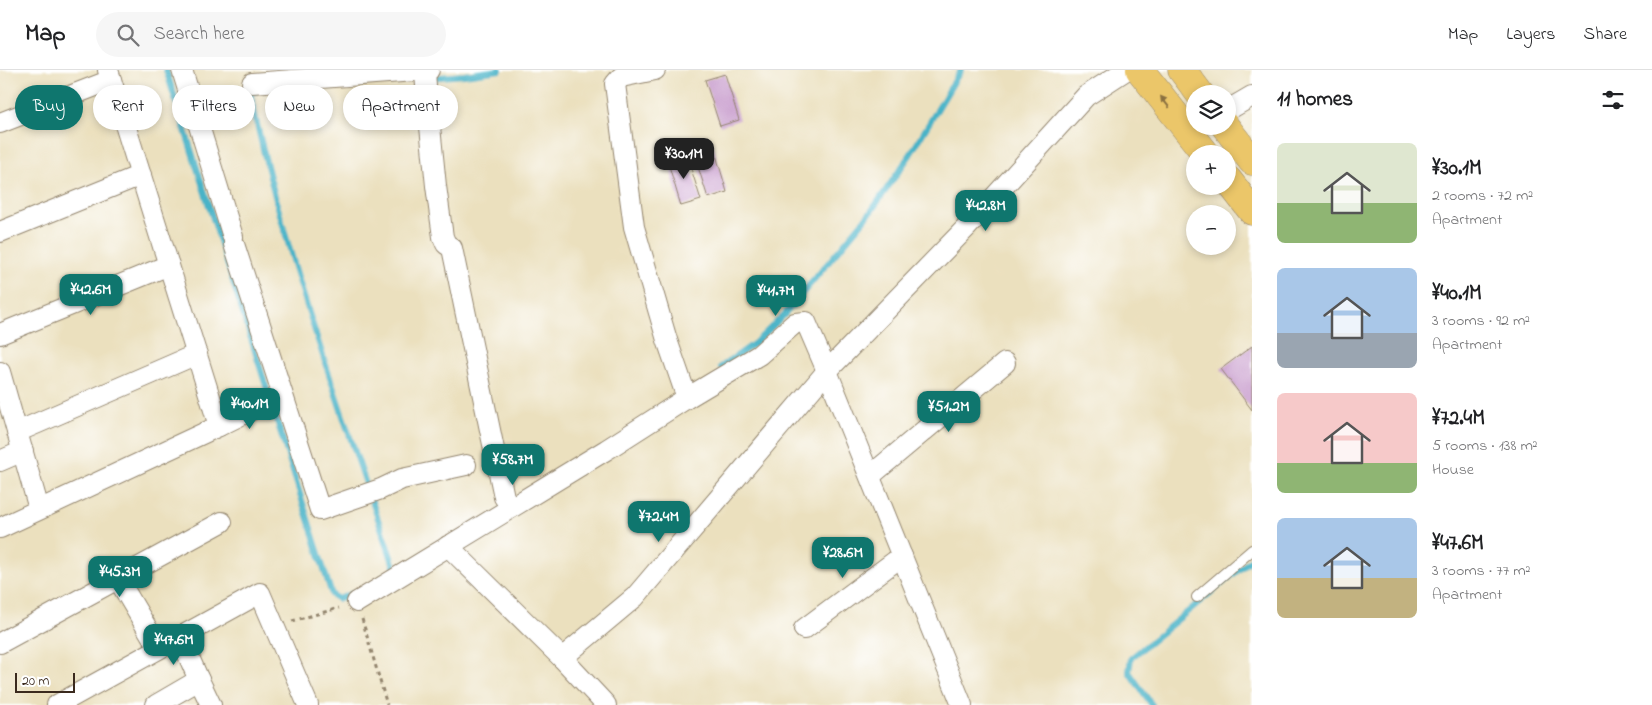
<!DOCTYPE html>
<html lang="en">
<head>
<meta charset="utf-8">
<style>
	body { margin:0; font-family:"Indie Flower",sans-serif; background:#f6f6f6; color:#202124; height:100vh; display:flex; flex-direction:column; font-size:19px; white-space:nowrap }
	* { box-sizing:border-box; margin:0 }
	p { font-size:16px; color:#757577 }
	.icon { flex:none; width:28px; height:28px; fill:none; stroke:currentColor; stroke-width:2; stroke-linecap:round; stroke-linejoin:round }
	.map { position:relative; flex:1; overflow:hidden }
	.drawer { display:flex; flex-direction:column; background:#fff; width:400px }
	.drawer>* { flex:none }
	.banner { position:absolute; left:15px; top:15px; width:475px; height:45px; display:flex; gap:10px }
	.controls { position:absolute; left:1186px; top:15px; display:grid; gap:10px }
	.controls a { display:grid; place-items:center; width:50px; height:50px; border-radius:50%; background:#fff; box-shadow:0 2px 8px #0003; font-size:25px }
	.scale { position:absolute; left:15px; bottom:12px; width:60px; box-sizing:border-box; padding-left:5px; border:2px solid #3b2a1e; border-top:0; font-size:14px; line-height:18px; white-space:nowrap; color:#3b2a1e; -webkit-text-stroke:4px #fff; paint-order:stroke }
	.price { position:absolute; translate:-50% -42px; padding:0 11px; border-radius:10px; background:#0f766e; color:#fff; font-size:16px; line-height:32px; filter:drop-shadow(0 1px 2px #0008) }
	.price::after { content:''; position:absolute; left:50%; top:30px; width:15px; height:11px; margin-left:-8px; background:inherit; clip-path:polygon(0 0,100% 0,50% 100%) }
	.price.active { background:#222; color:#fff }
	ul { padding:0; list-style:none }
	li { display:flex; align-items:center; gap:15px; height:125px; padding:0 25px }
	li span { display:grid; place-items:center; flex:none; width:140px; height:100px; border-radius:8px; color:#555 }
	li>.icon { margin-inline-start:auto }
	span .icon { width:60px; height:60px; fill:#fffc; stroke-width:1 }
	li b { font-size:21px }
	h2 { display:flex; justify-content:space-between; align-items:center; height:60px; padding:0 25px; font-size:21px }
	.chip { padding:0 18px; border-radius:22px; background:#fff; box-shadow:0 2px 8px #0003; font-size:18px; line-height:45px }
	.chip.active { background:#0f766e; color:#fff }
	header { display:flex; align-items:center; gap:30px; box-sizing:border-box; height:70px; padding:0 25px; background:#fff; border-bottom:1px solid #e0e0e0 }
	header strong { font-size:24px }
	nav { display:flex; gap:28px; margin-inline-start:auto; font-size:18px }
	.search { width:350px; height:45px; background:#f6f6f6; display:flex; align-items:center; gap:12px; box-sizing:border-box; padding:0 18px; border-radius:28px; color:#757577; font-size:19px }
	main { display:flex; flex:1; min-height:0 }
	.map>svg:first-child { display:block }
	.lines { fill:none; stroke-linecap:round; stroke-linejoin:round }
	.stream { stroke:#49b3c7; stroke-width:6 }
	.building { fill:#caa0cf }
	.service-casing { stroke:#93856e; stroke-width:12 }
	.minor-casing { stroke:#93856e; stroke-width:22 }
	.primary-casing { stroke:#93856e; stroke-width:29 }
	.path { stroke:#93856e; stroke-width:3; stroke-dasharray:4 4; stroke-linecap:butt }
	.service { stroke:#fff; stroke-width:10 }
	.minor { stroke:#fff; stroke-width:20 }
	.primary { stroke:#ebc669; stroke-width:28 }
	.oneway { fill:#8a7040 }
</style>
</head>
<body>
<header>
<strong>Map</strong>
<div class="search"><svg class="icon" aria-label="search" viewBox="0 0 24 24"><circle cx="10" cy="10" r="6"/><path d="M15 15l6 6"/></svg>Search here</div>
<nav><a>Map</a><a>Layers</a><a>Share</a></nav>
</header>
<main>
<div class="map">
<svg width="1252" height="635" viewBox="0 0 1252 635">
	<rect width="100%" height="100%" fill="#fff"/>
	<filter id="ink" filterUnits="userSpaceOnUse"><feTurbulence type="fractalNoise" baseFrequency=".02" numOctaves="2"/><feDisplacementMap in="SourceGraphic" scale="10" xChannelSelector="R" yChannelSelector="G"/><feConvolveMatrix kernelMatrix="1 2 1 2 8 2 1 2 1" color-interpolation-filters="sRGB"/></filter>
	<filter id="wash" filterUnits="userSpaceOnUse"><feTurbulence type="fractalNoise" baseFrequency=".0096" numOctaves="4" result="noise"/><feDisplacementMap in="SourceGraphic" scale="20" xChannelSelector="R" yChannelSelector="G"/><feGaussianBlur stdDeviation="1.12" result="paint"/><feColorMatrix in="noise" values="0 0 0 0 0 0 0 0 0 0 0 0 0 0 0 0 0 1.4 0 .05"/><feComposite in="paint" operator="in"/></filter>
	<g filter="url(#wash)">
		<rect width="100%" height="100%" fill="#ebe0be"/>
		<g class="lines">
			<g class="stream">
				<polyline points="166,0 332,525 338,529 357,522"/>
				<polyline points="428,8 464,5 500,0"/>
				<path d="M 256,21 L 250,22 C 284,185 342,342 395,499"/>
				<polyline points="721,297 755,273 785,244 870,143 910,85 961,0"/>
				<polyline points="1152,635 1129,602 1131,588 1252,489"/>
			</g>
		</g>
		<g id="blocks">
			<g class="building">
				<polygon points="725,4 739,50 720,56 705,10"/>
				<polygon points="713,75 727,122 708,128 693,81"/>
				<polygon points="686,83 701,130 681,136 667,89"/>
				<polygon points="1252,276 1252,340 1221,299"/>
			</g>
		</g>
	</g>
	<g filter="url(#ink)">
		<use href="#blocks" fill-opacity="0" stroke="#93856e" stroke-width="1"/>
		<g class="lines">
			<g class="service-casing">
				<polyline id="service" points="1197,527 1252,480"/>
			</g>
			<g class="minor-casing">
				<g id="minor">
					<polyline points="182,0 233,167"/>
					<polyline points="425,0 426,17 436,116 443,167 446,174 452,178 504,427 511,437"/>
					<polyline points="655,0 621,7 615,14 634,157 667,270 687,328 759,285 795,253 806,252 827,301 962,635"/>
					<polyline points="252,13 429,0"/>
					<polyline points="1228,40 1252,26"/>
					<polyline points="0,53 111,10"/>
					<polyline points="0,162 141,105"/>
					<polyline points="234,174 320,440 381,419 402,409 466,395"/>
					<polyline points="0,264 169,195"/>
					<polyline points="0,302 39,439"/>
					<polyline points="219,356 282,325"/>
					<polyline points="17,362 197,284"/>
					<polyline points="0,391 23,381"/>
					<polyline points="870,406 1005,293"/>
					<polyline points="0,458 219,356 108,0"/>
					<polyline points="448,476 562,588"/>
					<polyline points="118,509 151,565 162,576"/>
					<polyline points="357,532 606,380 687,328"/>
					<polyline points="804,559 902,486"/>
					<polyline points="180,567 199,610"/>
					<polyline points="0,573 222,452"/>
					<polyline points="57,635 260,523 308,635"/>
					<polyline points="156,635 199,610 211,635"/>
					<polyline points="606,635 562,588 635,527 827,301 967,157 1086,26 1126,0"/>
				</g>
			</g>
			<g class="primary-casing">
				<g id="primary">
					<polyline points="1140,0 1206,84"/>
					<polyline points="1182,0 1200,24"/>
					<polyline points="1225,56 1252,91"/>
					<polyline points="1228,110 1252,141"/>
				</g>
			</g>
			<g class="path">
				<polyline points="362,549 387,635"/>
				<polyline points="292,551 339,538"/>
			</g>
			<use href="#service" class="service"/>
			<use href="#minor" class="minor"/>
			<use href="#primary" class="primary"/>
		</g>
		<defs><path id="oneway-solid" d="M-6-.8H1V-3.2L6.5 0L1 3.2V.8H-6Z" transform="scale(1.25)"/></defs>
		<use class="oneway" href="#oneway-solid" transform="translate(1165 32) rotate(-128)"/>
	</g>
</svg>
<div class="controls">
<a><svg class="icon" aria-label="layers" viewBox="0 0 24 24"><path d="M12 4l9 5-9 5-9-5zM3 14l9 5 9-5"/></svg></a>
<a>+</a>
<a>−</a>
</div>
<div class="scale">20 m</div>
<b class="price active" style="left:684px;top:110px">¥30.1M</b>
<b class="price" style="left:986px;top:162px">¥42.8M</b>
<b class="price" style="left:91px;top:246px">¥42.6M</b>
<b class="price" style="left:776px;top:247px">¥41.7M</b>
<b class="price" style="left:250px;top:360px">¥40.1M</b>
<b class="price" style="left:949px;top:363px">¥51.2M</b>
<b class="price" style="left:513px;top:416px">¥58.7M</b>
<b class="price" style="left:659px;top:473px">¥72.4M</b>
<b class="price" style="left:843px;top:509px">¥28.6M</b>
<b class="price" style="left:120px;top:528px">¥45.3M</b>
<b class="price" style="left:174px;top:596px">¥47.6M</b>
<div class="banner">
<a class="chip active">Buy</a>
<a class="chip">Rent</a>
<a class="chip">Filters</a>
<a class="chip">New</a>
<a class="chip">Apartment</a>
</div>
</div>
<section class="drawer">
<h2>11 homes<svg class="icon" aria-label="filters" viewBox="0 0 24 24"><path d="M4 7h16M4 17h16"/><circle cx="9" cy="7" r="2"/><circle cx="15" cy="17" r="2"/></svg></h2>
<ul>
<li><span style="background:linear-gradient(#dfe7d0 60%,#8fb573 0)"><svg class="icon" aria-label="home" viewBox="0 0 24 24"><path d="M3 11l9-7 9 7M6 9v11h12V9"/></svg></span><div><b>¥30.1M</b><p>2 rooms · 72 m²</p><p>Apartment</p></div></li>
<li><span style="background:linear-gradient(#a9c7e8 65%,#9aa5b1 0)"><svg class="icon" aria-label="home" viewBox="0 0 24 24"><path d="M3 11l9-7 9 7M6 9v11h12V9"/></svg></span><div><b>¥40.1M</b><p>3 rooms · 92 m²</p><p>Apartment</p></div></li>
<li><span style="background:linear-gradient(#f6c9c9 70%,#8fb573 0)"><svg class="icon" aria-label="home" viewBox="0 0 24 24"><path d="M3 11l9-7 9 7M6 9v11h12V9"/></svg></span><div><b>¥72.4M</b><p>5 rooms · 138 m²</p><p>House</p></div></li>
<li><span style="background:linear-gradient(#a9c7e8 60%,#c2b280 0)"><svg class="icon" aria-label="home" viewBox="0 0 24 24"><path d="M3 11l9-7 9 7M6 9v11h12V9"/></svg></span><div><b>¥47.6M</b><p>3 rooms · 77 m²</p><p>Apartment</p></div></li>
</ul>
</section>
</main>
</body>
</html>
